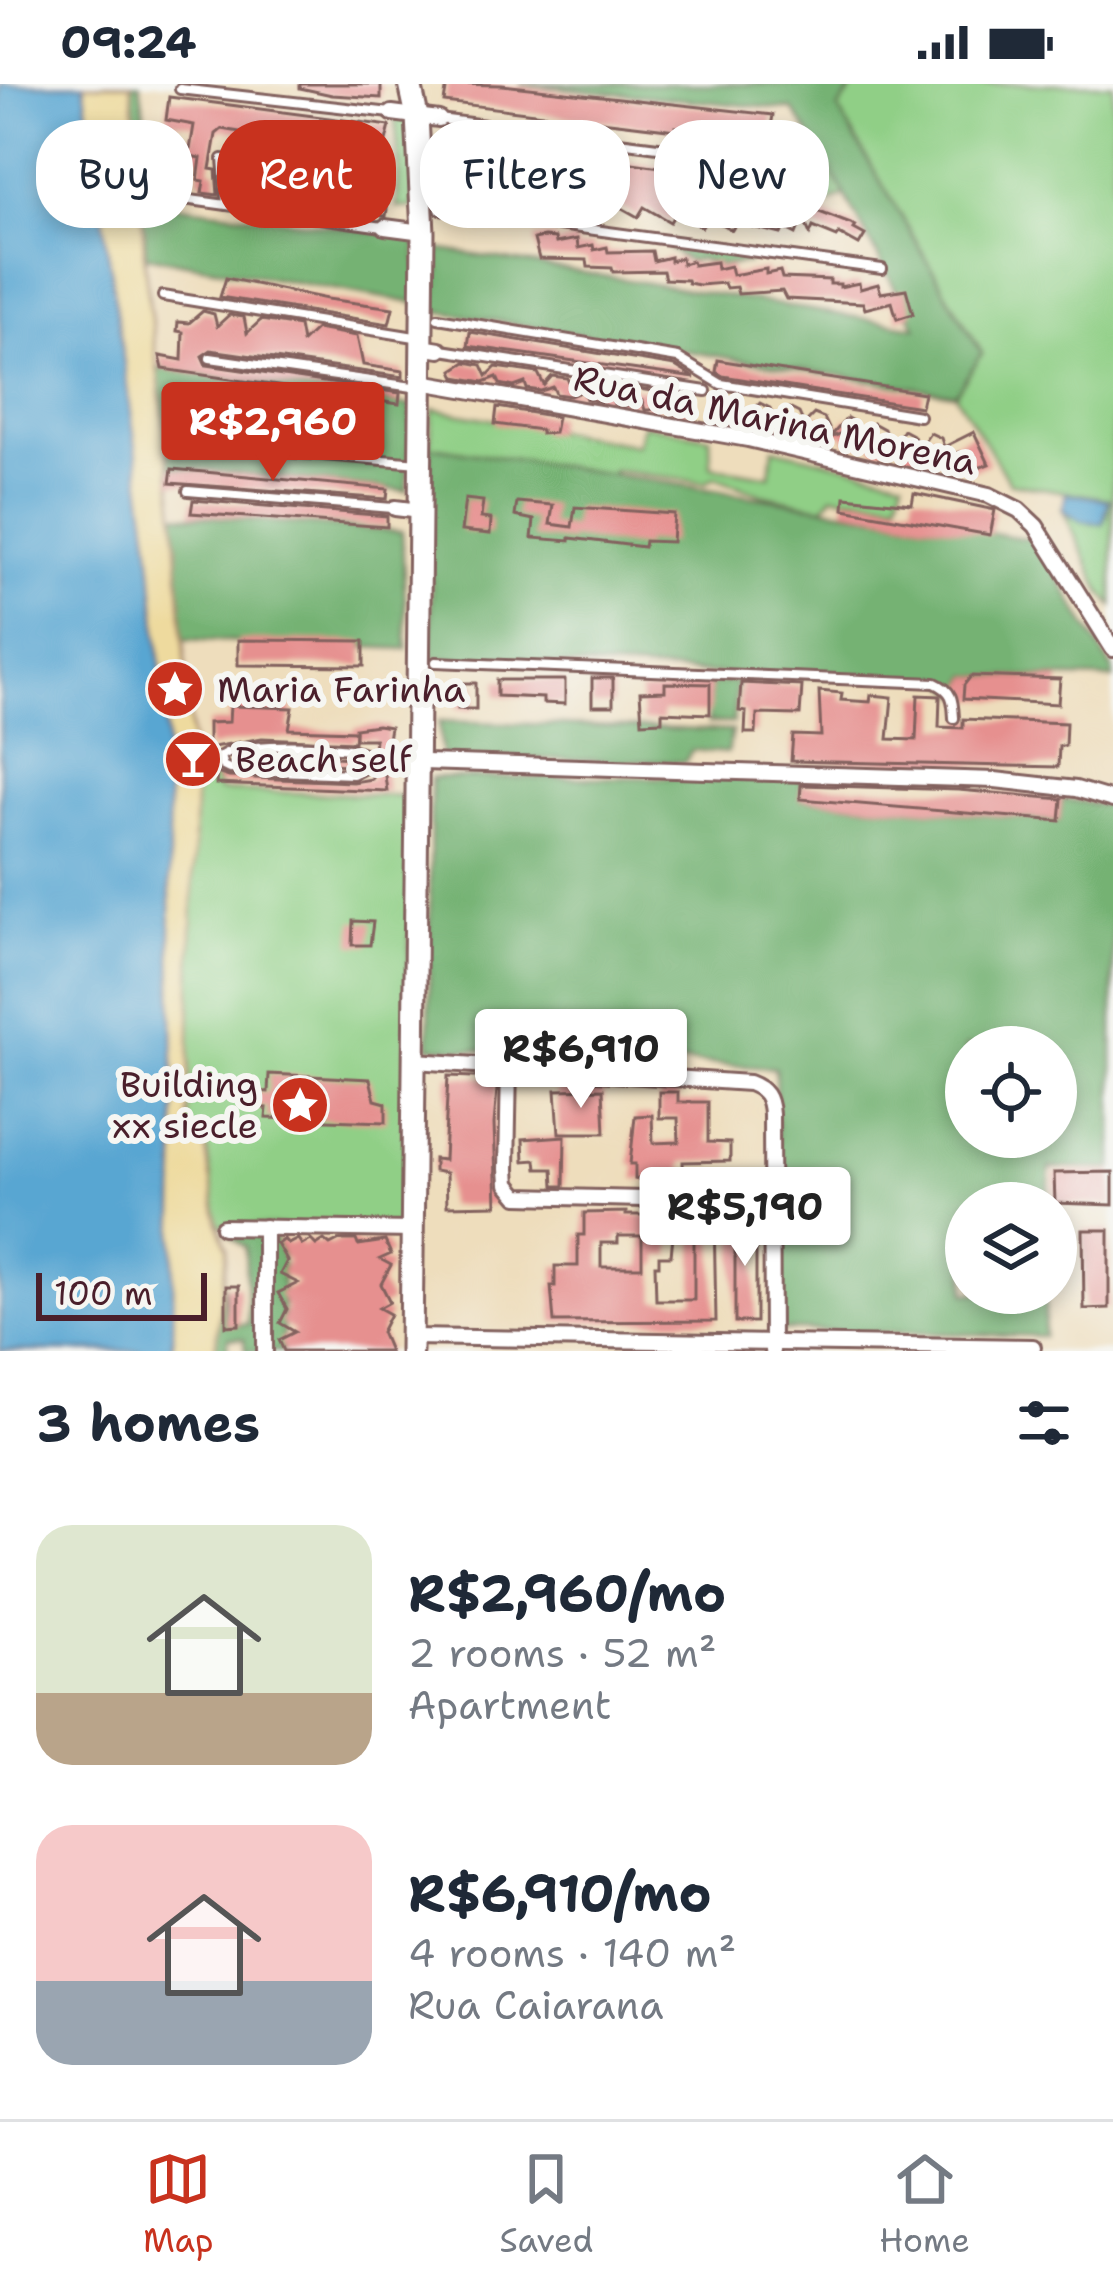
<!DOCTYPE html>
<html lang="en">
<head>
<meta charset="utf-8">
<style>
	body { margin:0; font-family:"Shantell Sans",sans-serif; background:#f2f2f3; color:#1f2937; height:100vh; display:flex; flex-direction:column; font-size:45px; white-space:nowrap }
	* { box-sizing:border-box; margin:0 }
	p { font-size:39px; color:#747a83 }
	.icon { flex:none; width:66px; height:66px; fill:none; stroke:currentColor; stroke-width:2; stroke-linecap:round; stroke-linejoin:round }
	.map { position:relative; height:1267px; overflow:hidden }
	.drawer { display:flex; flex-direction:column; background:#fff; flex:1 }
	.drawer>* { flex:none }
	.top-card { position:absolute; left:36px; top:36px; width:1041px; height:108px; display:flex; gap:24px }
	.tools { position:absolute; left:945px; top:942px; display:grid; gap:24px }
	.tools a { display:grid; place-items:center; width:132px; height:132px; border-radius:50%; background:#fff; box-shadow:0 6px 18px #0003; font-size:60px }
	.scale { position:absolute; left:36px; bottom:30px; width:171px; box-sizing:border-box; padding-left:12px; border:6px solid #4a1f2b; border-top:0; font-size:33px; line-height:42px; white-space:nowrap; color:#4a1f2b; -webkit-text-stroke:9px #f6f6f2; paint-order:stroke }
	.price { position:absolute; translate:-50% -102px; padding:0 27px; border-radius:12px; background:#fff; color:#222; font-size:39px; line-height:78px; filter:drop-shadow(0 3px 6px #0008) }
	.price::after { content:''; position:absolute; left:50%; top:72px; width:36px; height:27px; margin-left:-18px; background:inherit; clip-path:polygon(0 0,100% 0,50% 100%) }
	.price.current { background:#c8321e; color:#fff }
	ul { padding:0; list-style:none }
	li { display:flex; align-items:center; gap:36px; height:300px; padding:0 36px }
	li span { display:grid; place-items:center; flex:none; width:336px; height:240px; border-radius:36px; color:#555 }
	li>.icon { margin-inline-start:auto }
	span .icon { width:144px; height:144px; fill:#fffc; stroke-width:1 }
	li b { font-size:51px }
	h2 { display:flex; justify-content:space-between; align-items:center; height:144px; padding:0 36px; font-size:51px }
	.pill { padding:0 42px; border-radius:48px; background:#fff; box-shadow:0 6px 18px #0003; font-size:42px; line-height:108px }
	.pill.current { background:#c8321e; color:#fff }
	.status { display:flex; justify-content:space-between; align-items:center; height:84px; padding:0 60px; background:#fff; direction:ltr }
	.status svg { height:33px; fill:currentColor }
	.tabs { display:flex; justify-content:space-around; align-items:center; height:168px; border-top:3px solid #e0e1e3; background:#fff; font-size:33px; color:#747a83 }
	.tabs a { display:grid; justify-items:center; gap:6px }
	.tabs .current { color:#c8321e }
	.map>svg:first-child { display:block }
	.green { fill:#90cf86; stroke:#6d7758; stroke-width:3 }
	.forest { fill:#74b273; stroke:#5f684f; stroke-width:3; fill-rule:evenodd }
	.sand { fill:#eeda9e; stroke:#9c7c64; stroke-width:3 }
	.water { fill:#59a6d2; stroke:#52627e; stroke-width:3 }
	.building { fill:#e6908f; fill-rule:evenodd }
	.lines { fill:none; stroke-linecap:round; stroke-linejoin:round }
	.service-casing { stroke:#83625e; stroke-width:14 }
	.minor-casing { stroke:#83625e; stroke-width:20 }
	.secondary-casing { stroke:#83625e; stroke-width:27 }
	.service { stroke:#fff; stroke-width:8 }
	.minor { stroke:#fff; stroke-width:14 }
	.secondary { stroke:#fff; stroke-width:21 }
	.labels { text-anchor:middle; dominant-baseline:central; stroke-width:12; stroke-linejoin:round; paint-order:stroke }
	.street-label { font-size:36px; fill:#4a1f2b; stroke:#f6f6f2 }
	.poi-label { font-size:36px; fill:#4a1f2b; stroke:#f6f6f2; text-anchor:start }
</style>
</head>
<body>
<div class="status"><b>09:24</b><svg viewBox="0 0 49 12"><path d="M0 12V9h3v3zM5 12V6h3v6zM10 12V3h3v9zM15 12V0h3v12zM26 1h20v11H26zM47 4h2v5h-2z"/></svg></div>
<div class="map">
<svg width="1113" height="1267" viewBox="0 0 1113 1267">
	<rect width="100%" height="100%" fill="#f6f6f2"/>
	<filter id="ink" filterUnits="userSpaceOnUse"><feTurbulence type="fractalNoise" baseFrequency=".00833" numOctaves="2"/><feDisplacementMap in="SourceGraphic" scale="24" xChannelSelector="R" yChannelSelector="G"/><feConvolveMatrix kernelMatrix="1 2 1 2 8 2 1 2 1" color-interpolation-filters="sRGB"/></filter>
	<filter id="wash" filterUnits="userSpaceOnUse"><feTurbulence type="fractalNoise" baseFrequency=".004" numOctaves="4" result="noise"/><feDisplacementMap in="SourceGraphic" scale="48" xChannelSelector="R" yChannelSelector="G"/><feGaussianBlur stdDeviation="2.7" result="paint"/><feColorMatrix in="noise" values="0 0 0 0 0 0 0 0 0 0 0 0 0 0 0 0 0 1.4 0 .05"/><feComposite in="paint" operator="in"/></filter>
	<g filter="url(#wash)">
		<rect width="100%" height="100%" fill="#eeddbc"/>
		<g class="green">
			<polygon points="856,0 1113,0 1113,522 1102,509 1063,426 1082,437 1107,432 1109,415 1010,399 955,310 982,269 838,25"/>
			<polygon points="395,33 415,35 414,123 397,124 399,80"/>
			<polygon points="822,69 845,111 821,123 798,81"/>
			<polygon points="433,325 637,361 643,340 710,353 711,382 770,392 773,364 904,395 898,417 833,411 823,424 761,410 715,393 705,399 613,386 611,391 430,362"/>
			<polygon points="207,675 219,707 412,712 404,1146 218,1141 205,1054 188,1049 193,678"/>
		</g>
		<g class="forest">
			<polygon points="100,0 140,0 155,102 112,100"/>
			<polygon points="520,0 856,0 838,25 982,270 955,310 435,227 438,165 916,243 822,69 793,26"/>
			<polygon points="142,117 416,153 419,220 146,172"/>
			<polygon points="668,159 752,171 748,179 720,182 699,175 689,178 669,165"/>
			<polygon points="157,284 412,322 407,407 169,382"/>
			<polygon points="430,362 1036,456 1113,587 1113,595 969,592 960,611 943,595 737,591 432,574"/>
			<polygon points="175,430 402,448 407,565 183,555"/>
			<polygon points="737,597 733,639 708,639 710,600"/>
			<polygon points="439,637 732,647 727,669 692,666 685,678 442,673"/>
			<path d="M 802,693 L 801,715 L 1059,737 L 1062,715 L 1113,723 L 1113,1085 L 1050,1084 L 1048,1119 L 966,1119 L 966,1209 L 1046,1209 L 1044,1252 L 782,1246 L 775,984 L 429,963 L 431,694 ZM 966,963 L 1056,963 L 1056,1053 L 966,1053 Z"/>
			<polygon points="272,1146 282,1172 283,1267 245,1267 244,1255 228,1254 227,1267 215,1267 220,1198 224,1202 226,1241 248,1240 245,1163 227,1149"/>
		</g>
		<polygon class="sand" points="84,0 131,0 139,62 145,185 174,420 195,706 188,1048 204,1054 218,1140 227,1164 215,1267 172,1267 176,1070 166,646 150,462"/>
		<g class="water">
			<polygon points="0,0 84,0 150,462 166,646 176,1070 172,1267 0,1267"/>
			<polygon points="1066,409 1109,416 1103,440 1082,437 1063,426"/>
		</g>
		<g id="blocks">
			<g class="building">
				<polygon points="300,0 381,0 381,14 332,11 300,4"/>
				<polygon points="447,0 502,1 773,31 769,54 713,45 712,48 676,43 676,46 444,18"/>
				<polygon points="169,13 390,42 378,88 383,89 380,108 384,108 383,118 388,119 386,132 365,130 367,119 358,117 362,88 356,88 360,63 339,59 336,81 344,82 337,83 333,90 339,126 316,123 312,97 317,98 320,81 310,80 308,67 302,61 296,62 292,69 299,120 287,118 289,107 283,106 286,86 281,85 282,74 276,73 280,51 263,47 254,79 261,116 247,114 248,103 242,102 243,72 237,71 240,48 222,45 216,50 210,85 216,86 218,111 202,109 204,97 198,96 201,74 189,72 194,41 166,36"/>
				<polygon points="456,54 759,97 756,118 802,135 796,150 784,144 781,150 736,139 732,146 708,133 702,143 676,128 670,138 644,123 638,133 615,120 610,130 585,116 580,125 553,110 547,121 522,108 517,117 491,102 486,112 466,100 476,81 452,78"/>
				<polygon points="789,75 814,126 856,142 854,145 865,151 859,161 839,150 837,153 813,143 810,150 787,97 784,99 775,81"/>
				<polygon points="544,153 555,154 556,159 577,155 578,164 593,161 594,166 607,163 608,168 652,167 654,177 670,173 670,177 681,174 682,180 692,177 693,181 716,178 717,185 730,182 732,191 766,185 766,190 780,187 782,194 830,196 830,200 840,200 840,203 859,199 860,205 878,200 881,209 906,205 913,230 897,235 892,218 865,225 863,219 786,215 782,207 738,210 736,203 726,204 724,199 699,201 688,199 687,196 665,195 663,187 613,188 612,184 588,183 587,176 539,175 534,155"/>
				<polygon points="226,194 327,215 393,224 389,240 220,213"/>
				<polygon points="203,227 214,230 217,242 229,231 244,233 247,249 261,236 299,242 302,258 316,245 357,252 363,281 403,287 403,293 211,266 202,272 206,281 400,309 399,320 163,285 160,272 182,276 183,248 177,247 178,238 189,239"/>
				<polygon points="470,248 675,282 695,294 468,262"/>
				<polygon points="718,276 814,292 924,309 921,323 809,306 723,292 716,288"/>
				<polygon points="466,278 482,281 487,292 496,283 538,289 544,301 552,292 567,294 573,308 584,296 682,312 689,331 672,330 668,320 650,326 645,326 642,317 627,322 614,320 612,314 601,318 586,315 583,307 570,312 556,310 553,303 541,307 527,305 525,299 514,303 500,300 497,293 484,298 456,293 453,286"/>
				<polygon points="732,315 742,320 748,332 760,319 770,324 776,338 789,324 799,329 804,340 814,330 824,334 832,351 847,334 856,339 863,354 873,339 884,345 890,363 876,368 870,356 849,364 843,349 816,359 811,346 791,353 786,339 765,347 757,336 733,341 726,322"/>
				<polygon points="497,323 557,333 554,349 541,350 541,346 495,340"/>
				<polygon points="903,346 914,352 918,367 930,349 941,354 944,363 974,348 989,380 968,388 959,368 925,380 922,375 930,371 928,367 906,375 896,357"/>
				<polygon points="172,385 388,405 387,415 170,399"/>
				<polygon points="914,409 995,426 990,451 844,425 845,413 912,420"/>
				<polygon points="465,415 483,417 481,434 491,435 490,450 461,447"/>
				<polygon points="193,416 387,432 387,443 191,429"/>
				<polygon points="517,418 553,421 550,440 572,443 575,423 674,430 672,458 645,457 644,463 570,454 570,457 532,454 534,436 515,432"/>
				<polygon points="238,556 364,557 364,582 238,581"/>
				<polygon points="971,592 1060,595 1058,620 963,615 964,601"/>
				<rect x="592" y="594" width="21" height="28"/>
				<polygon points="497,596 565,596 565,620 543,619 543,614 497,612"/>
				<rect x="458" y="599" width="18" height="26"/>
				<polygon points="665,599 710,600 710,630 662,628 662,637 642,638 640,608 665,607"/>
				<polygon points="741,599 802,602 800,631 757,630 756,649 745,649 746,628 739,627"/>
				<polygon points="819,607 842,609 841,616 870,618 871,611 892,613 888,655 916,656 918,611 940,612 939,643 963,644 963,635 1066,639 1065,662 1059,662 1058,683 791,677 793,651 821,652"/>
				<polygon points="230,622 293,624 289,645 355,647 354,658 262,654 208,664 208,639 229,638"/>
				<polygon points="377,641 390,643 386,668 374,664 375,655 355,655 355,644"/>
				<polygon points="283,670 352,674 353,681 237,677 245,673"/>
				<polygon points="384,684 387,707 216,700 217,689 229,693 353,698 372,695 372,689"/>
				<polygon points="801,701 958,706 1062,715 1060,737 800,715"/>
				<polygon points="353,837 373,838 370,861 352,861"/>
				<polygon points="269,990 370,995 375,1016 386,1019 386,1038 266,1034 267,1024 254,1023 255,1007 268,1008"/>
				<polygon points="448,992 498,994 494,1040 497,1121 447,1122 446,1089 434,1087 434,1075 444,1076"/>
				<polygon points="603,1005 605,1049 559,1049 556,1006"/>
				<polygon points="659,1008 678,1008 678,1018 708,1018 708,1058 730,1059 730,1077 683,1078 683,1099 635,1095 635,1080 630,1080 635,1032 652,1031 653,1059 679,1058 678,1034 659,1034"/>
				<polygon points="565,1052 564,1102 554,1102 553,1085 537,1085 536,1076 524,1077 523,1055"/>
				<polygon points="1113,1088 1113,1121 1055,1119 1054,1089"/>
				<path d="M 626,1128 L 626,1131 L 714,1131 L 716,1237 L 554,1238 L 551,1202 L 555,1202 L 555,1182 L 578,1182 L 578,1151 L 584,1151 L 584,1129 ZM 694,1150 L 694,1216 L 656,1216 L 655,1181 L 659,1181 L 659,1172 L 671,1172 L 673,1151 ZM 618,1152 L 642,1152 L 642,1183 L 601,1183 L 601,1159 L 618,1159 Z"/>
				<rect x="735" y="1132" width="21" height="106"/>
				<polygon points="1083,1146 1109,1146 1109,1224 1084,1225"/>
				<polygon points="284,1155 288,1160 298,1155 302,1161 311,1156 316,1161 324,1156 330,1161 340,1156 356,1156 358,1161 385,1157 391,1170 380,1175 391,1181 381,1200 390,1218 379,1224 390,1230 381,1248 389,1267 284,1267 279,1256 295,1248 280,1239 287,1225 278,1209 298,1199 280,1190 287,1177 277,1160"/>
				<polygon points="226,1202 239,1202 239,1241 226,1242"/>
			</g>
		</g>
	</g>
	<g filter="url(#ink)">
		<use href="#blocks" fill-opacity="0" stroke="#83625e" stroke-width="3"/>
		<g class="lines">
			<g class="service-casing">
				<g id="service">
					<polyline points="180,5 391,29"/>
					<polyline points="439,35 744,74"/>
					<polyline points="300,69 309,132"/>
					<polyline points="223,75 227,121"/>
					<polyline points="262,79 271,127"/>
					<polyline points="341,90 350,138"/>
					<polyline points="148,110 383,143"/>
					<polyline points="440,125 882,185"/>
					<polyline points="163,212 421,254"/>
					<polyline points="438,234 678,274 721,300 919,332"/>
					<polyline points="442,266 706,307"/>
					<polyline points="210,274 420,304"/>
					<polyline points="215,362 419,379"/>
					<polyline points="188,407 393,424"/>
					<path d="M 436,578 L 935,599 C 953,607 953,616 954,634"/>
					<path d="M 379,676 L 353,690 L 229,685 L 223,682 L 220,673 C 235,657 329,661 354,666 C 367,669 377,676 391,677"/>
				</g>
			</g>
			<g class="minor-casing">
				<g id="minor">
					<polyline points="392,29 439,35"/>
					<polyline points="385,143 423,148"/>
					<polyline points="422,263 440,266"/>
					<polyline points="422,298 748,355 989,411 1019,426 1036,442 1113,565"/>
					<polyline points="395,424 420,427"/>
					<polyline points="392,677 995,696 1076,705 1113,716"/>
					<path d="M 415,977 L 749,999 C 765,1005 770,1013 771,1030 L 772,1267"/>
					<polyline points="509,983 507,1085 508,1100 518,1112 770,1118"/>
					<polyline points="223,1143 414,1146"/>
					<polyline points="265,1143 265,1267"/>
					<polyline points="411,1253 1033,1263"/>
				</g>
			</g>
			<g class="secondary-casing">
				<polyline id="secondary" points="410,0 417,32 423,148 411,1267"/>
			</g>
			<use href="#service" class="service"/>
			<use href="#minor" class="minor"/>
			<use href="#secondary" class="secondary"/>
		</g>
	</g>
	<defs>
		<g id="sight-disc" transform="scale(3)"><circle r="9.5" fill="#c8321e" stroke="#f6f6f2"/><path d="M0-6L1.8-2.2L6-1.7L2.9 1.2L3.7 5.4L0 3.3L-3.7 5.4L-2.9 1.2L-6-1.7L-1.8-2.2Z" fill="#fff"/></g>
		<g id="bar-disc" transform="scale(3)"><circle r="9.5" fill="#c8321e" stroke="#f6f6f2"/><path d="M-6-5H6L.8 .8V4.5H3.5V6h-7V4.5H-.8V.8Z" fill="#fff"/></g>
	</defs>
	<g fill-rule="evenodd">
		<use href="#sight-disc" x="175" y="605"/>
		<use href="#bar-disc" x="193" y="675"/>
		<use href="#sight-disc" x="300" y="1021"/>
	</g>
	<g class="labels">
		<g class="street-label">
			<text transform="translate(775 336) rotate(12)">Rua da Marina Morena</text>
		</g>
		<g class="poi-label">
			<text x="217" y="605">Maria Farinha</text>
			<text x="235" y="675">Beach self</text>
			<text x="258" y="1000" text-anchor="end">Building<tspan x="258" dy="41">xx siecle</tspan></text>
		</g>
	</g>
</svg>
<div class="tools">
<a><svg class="icon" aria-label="locate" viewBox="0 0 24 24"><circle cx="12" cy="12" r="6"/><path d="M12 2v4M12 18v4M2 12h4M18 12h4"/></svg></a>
<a><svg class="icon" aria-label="layers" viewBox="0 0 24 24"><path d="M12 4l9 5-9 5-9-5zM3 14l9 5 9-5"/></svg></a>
</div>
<div class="scale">100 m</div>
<b class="price current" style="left:273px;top:400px">R$2,960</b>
<b class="price" style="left:581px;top:1027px">R$6,910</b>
<b class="price" style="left:745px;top:1185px">R$5,190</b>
<div class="top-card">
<a class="pill">Buy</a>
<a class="pill current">Rent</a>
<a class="pill">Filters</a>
<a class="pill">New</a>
</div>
</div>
<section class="drawer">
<h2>3 homes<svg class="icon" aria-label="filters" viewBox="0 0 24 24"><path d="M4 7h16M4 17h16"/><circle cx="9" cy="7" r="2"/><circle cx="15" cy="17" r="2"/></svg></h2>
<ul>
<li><span style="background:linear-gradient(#dfe7d0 70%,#b9a48a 0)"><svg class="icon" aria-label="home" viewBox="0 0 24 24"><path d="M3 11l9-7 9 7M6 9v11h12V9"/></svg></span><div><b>R$2,960/mo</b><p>2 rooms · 52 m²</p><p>Apartment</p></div></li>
<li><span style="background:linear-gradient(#f6c9c9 65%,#9aa5b1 0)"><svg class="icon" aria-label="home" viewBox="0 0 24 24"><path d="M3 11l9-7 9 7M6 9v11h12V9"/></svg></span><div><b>R$6,910/mo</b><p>4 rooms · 140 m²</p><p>Rua Caiarana</p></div></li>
</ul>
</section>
<nav class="tabs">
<a class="current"><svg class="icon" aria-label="map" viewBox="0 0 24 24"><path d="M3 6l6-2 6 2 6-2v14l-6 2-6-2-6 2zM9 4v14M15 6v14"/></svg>Map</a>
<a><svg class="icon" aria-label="saved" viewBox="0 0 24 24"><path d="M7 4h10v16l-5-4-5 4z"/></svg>Saved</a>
<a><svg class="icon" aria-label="home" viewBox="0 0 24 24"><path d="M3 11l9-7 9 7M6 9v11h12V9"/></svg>Home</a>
</nav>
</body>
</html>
